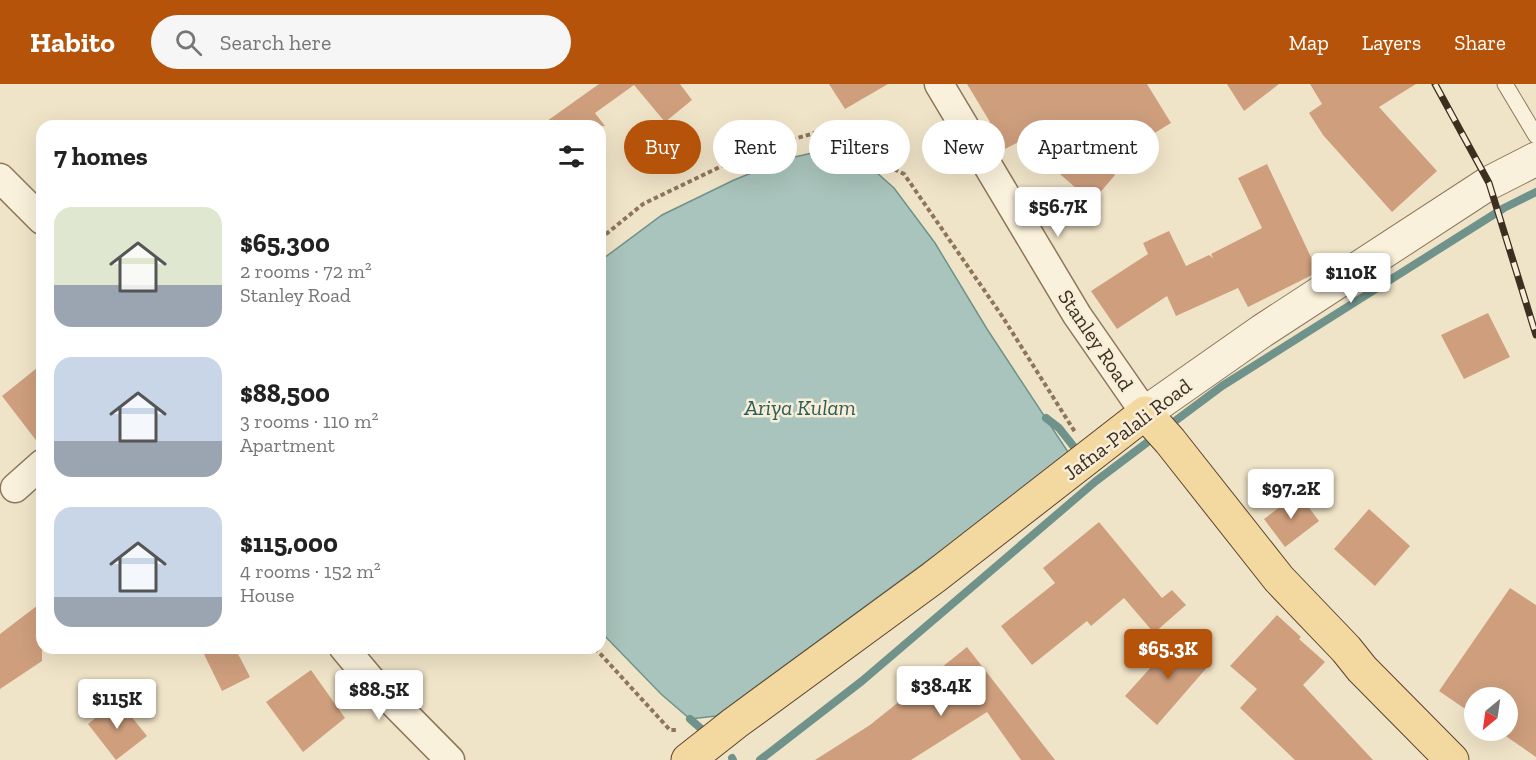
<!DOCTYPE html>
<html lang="en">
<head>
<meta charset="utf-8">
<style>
	body { margin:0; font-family:"Zilla Slab",serif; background:#f6f6f6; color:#222; height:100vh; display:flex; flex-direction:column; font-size:22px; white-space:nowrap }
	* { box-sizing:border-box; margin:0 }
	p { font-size:20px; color:#767676 }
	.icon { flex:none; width:33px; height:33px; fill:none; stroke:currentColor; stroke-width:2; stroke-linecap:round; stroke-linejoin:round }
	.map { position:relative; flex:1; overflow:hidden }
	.drawer { position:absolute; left:36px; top:36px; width:570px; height:534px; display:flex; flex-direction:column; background:#fff; border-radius:18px; box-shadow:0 6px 24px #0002 }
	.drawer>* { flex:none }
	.banner { position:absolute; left:624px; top:36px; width:570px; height:54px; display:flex; gap:12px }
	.needle { width:39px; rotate:209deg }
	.fabs { position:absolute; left:1464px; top:603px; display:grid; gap:12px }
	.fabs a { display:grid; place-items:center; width:54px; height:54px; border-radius:50%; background:#fff; box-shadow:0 6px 24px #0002; font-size:30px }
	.price { position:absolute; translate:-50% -51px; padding:0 14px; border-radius:6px; background:#fff; color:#222; font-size:20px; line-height:39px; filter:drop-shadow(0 2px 3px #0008) }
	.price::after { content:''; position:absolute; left:50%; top:36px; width:18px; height:14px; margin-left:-9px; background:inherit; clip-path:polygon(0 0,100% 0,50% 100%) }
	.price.on { background:#b45309; color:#fff }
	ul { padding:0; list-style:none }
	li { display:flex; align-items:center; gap:18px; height:150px; padding:0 18px }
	li span { display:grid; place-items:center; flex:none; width:168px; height:120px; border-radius:18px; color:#555 }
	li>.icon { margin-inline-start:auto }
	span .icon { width:72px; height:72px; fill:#fffc; stroke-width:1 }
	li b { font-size:26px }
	h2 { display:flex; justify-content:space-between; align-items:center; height:72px; padding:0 18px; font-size:26px }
	.tag { padding:0 21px; border-radius:27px; background:#fff; box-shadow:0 6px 24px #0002; font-size:21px; line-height:54px }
	.tag.on { background:#b45309; color:#fff }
	header { display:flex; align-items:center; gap:36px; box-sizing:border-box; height:84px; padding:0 30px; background:#b45309; color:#fff }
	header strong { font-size:28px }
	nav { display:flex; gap:33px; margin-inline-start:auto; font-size:21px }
	.search { width:420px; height:54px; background:#f6f6f6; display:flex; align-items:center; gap:15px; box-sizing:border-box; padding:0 21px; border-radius:33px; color:#767676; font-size:22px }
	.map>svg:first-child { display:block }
	.water { fill:#a9c4bc; stroke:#6f938a; stroke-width:1.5 }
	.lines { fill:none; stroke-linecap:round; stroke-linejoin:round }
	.stream { stroke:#6f938a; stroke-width:8 }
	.building { fill:#cf9f7d }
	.service-casing { stroke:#8d765c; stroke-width:17 }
	.minor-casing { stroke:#8d765c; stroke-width:31 }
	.tertiary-casing { stroke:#8d765c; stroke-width:35 }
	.primary-casing { stroke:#5b4430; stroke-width:35 }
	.path { stroke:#8d765c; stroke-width:4; stroke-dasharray:4.5 3; stroke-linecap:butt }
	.service { stroke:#faf1dc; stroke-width:15 }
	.minor { stroke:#faf1dc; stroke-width:28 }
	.tertiary { stroke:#faf1dc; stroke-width:33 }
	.primary { stroke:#f3d9a0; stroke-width:33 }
	.rail-casing { stroke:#3d2e20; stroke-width:7 }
	.rail { stroke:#f7eed8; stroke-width:4.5; stroke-dasharray:14; stroke-linecap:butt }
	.labels { text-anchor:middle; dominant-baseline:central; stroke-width:5; stroke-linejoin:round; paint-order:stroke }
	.street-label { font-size:21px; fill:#3d2e20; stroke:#f7eed8 }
	.water-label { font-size:22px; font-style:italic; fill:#2f5d5a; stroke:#f7eed8 }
</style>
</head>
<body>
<header>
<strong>Habito</strong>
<div class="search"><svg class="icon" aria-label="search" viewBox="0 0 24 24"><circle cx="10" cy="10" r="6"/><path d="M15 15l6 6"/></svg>Search here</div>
<nav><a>Map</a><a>Layers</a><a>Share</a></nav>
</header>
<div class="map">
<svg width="1536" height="676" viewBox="0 0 1536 676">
	<rect width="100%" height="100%" fill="#f0e4c8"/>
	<polygon class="water" points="812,69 859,73 894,104 935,159 987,245 1068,368 1062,378 716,632 690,635 661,610 600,547 600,177 662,131 734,96 786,75"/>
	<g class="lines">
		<g class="stream">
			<polyline points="1046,334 1059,344 1078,368"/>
			<polyline points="1167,343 1222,302 1504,124 1536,108"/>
			<polyline points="690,635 706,649 705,651"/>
			<polyline points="732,674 733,676"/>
			<polyline points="760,676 862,597 1096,397 1157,351"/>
		</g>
	</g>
	<g class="building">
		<polygon points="599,0 680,0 692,16 665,38 634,1 595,29 605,42 540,42"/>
		<polygon points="829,0 888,0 845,25"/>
		<polygon points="967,0 1147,0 1171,39 1143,56 1138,47 1094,73 1115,91 1092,118 1053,84 1061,74 1047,43 1001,67 986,40 990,38"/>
		<polygon points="1227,0 1279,0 1244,27"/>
		<polygon points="1310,0 1416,0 1379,23 1437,87 1392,128 1323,51 1309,29 1322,20"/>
		<polygon points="1267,80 1318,188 1248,223 1238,204 1176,232 1167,212 1117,245 1091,207 1148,170 1143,159 1169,147 1186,182 1209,171 1213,174 1211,170 1262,144 1238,94"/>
		<polygon points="1488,229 1510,273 1464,295 1441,251"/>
		<polygon points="42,280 42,364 2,312"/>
		<polygon points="1298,409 1319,437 1285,463 1264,435"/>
		<polygon points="1369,425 1410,462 1375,502 1334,465"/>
		<polygon points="1099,438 1162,514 1172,506 1186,521 1154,549 1124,514 1091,542 1087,537 1032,581 1001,542 1055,499 1043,484"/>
		<polygon points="1510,504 1536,521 1536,673 1497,646 1508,646 1508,614 1474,614 1474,631 1439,607"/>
		<polygon points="42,518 42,577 0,605 0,550"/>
		<polygon points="1277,531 1301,553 1299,555 1325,578 1303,601 1373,676 1295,676 1240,624 1257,605 1230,582"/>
		<polygon points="1180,551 1210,580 1157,641 1125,612"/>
		<polygon points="967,563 1055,676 1021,676 987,628 911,676 815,676 870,641"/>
		<polygon points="201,564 235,564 250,593 222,607"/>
		<polygon points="311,586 345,634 303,668 266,618"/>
		<polygon points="118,616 147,652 116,676 88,640"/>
	</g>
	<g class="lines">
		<g class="service-casing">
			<polyline id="service" points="1505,0 1536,52"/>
		</g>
		<g class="minor-casing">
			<g id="minor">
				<polyline points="939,0 1077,231 1145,329"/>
				<polyline points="0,94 42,136"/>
				<polyline points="15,404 42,380"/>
				<polyline points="344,564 370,595 450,676"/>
			</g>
		</g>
		<g class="tertiary-casing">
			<polyline id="tertiary" points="1145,329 1262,247 1489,99 1536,75"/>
		</g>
		<g class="primary-casing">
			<polyline id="primary" points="688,676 735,639 933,494 1145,329 1170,357 1279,495 1346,565 1362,585 1452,676"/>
		</g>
		<g class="path">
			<polyline points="600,155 643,120 753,67 818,48 904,90 1002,232 1075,348"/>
			<polyline points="595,564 670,646 678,646"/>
		</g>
		<use href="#service" class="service"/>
		<use href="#minor" class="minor"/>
		<use href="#tertiary" class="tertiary"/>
		<use href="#primary" class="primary"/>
		<g class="rail-casing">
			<polyline id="rail" points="1435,0 1489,99 1536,251"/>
		</g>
		<use href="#rail" class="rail"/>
	</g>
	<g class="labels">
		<g class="street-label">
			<text transform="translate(1096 256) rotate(56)">Stanley Road</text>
			<text transform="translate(1127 345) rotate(-37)">Jafna-Palali Road</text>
		</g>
		<g class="water-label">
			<text x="800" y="323">Ariya Kulam</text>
		</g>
	</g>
</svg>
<div class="fabs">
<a><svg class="needle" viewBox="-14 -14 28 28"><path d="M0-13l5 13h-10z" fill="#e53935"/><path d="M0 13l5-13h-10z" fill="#767676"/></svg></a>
</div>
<b class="price" style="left:1058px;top:154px">$56.7K</b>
<b class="price" style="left:1351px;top:220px">$110K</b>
<b class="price" style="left:1291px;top:436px">$97.2K</b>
<b class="price on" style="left:1168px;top:596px">$65.3K</b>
<b class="price" style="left:941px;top:633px">$38.4K</b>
<b class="price" style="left:379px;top:637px">$88.5K</b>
<b class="price" style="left:117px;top:646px">$115K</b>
<div class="banner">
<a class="tag on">Buy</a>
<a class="tag">Rent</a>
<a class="tag">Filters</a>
<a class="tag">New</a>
<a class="tag">Apartment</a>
</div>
<section class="drawer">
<h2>7 homes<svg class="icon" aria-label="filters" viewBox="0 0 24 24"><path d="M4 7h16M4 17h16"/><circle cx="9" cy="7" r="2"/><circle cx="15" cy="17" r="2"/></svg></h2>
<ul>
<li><span style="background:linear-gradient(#dfe7d0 65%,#9aa5b1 0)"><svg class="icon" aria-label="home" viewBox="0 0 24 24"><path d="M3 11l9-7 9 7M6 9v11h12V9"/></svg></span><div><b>$65,300</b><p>2 rooms · 72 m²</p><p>Stanley Road</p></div></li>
<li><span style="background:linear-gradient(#c9d6e8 70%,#9aa5b1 0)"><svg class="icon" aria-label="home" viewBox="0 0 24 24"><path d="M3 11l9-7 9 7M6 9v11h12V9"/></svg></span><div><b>$88,500</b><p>3 rooms · 110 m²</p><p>Apartment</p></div></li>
<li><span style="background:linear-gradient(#c9d6e8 75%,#9aa5b1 0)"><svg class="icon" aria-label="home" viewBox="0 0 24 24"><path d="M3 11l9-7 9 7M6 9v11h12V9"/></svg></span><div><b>$115,000</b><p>4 rooms · 152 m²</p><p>House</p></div></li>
</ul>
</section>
</div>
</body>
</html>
